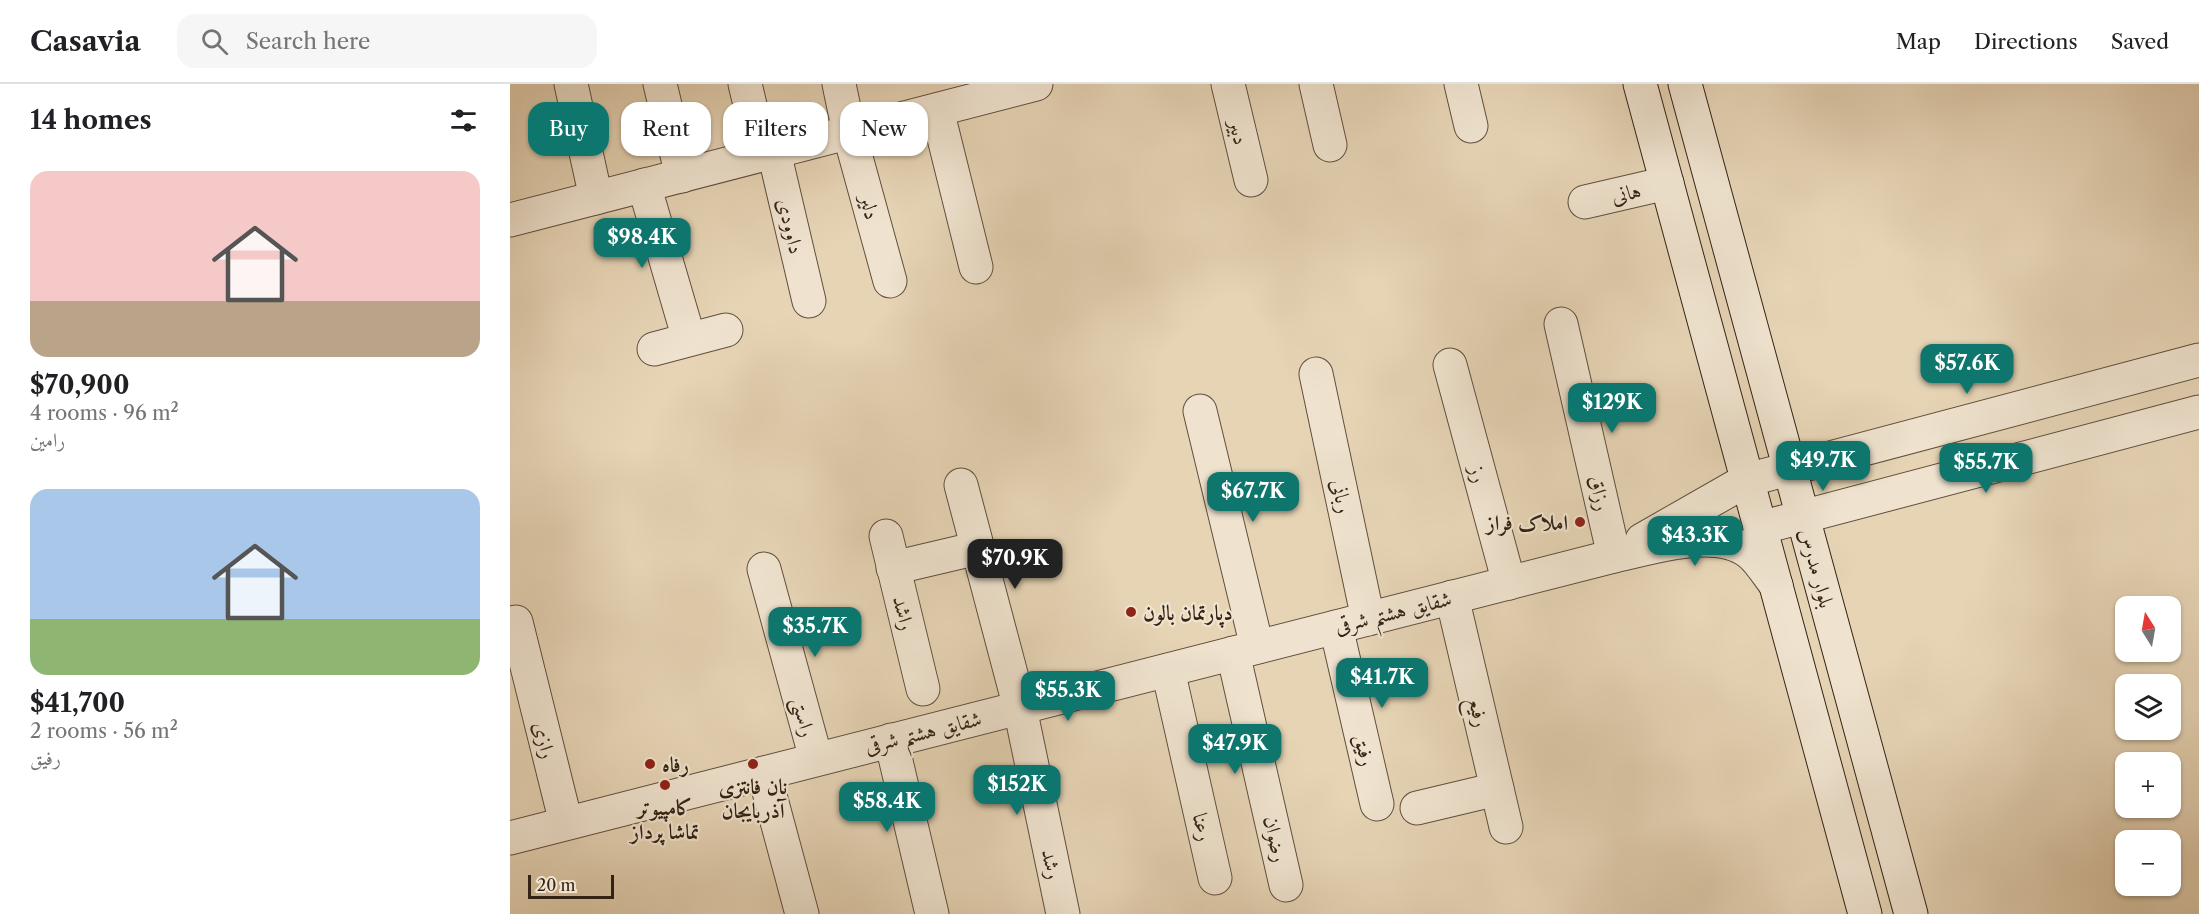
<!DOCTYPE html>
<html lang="en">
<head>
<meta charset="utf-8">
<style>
	body { margin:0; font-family:"Libre Caslon Text",Amiri,serif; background:#f6f6f6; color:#202124; height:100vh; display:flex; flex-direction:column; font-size:22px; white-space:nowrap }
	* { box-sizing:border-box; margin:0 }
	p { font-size:20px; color:#757577 }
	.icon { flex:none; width:33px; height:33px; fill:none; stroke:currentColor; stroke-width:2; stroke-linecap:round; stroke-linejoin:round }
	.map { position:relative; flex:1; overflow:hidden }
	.details { display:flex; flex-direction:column; background:#fff; width:510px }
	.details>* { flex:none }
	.guide { position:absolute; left:18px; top:18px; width:570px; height:54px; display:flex; gap:12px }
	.needle { width:39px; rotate:349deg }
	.tools { position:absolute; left:1605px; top:512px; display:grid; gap:12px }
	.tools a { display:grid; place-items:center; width:66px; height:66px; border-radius:12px; background:#fff; box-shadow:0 2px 4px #0004; font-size:30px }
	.scale { position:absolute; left:18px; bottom:15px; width:86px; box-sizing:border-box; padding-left:6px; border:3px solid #342315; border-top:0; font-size:16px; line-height:21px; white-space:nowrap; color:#342315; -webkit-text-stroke:4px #efe3cf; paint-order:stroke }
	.price { position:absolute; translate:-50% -51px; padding:0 14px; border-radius:12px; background:#0f766e; color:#fff; font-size:20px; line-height:39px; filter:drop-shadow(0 2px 3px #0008) }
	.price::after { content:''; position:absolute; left:50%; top:36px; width:18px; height:14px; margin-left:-9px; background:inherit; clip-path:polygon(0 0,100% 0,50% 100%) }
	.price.current { background:#222; color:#fff }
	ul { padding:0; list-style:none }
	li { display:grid; align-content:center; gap:12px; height:318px; padding:0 30px }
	li span { display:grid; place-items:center; height:186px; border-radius:18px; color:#555 }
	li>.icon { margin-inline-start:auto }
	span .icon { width:108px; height:108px; fill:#fffc; stroke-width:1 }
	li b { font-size:26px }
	h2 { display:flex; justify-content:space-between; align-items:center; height:72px; padding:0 30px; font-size:26px }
	.chip { padding:0 21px; border-radius:18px; background:#fff; box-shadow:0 2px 4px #0004; font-size:21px; line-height:54px }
	.chip.current { background:#0f766e; color:#fff }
	header { display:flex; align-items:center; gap:36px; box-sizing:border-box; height:84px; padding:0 30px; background:#fff; border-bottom:2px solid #e0e0e0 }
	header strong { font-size:28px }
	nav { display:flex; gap:33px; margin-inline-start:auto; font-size:21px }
	.search { width:420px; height:54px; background:#f6f6f6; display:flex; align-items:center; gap:15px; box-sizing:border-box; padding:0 21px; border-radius:18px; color:#757577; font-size:22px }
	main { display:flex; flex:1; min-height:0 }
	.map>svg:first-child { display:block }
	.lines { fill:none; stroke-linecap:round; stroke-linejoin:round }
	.minor-casing { stroke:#604f3d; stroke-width:35 }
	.tertiary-casing { stroke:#604f3d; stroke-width:35 }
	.secondary-casing { stroke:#342315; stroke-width:35 }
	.minor { stroke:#efe3cf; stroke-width:33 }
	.tertiary { stroke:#efe3cf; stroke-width:33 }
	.secondary { stroke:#efe3cf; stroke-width:33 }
	.poi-dot { fill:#8f2418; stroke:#efe3cf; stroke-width:2 }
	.labels { text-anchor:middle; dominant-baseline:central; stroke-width:4.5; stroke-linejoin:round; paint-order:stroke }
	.street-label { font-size:21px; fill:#342315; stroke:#efe3cf }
	.poi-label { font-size:21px; font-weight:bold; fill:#342315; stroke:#efe3cf; text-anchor:start }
</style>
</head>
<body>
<header>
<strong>Casavia</strong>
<div class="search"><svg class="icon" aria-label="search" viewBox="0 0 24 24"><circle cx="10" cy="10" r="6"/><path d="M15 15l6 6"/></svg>Search here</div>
<nav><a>Map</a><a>Directions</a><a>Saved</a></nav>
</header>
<main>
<section class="details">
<h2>14 homes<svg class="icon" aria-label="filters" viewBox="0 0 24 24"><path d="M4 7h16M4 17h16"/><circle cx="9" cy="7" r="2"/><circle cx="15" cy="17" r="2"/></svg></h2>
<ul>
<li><span style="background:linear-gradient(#f6c9c9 70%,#b9a48a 0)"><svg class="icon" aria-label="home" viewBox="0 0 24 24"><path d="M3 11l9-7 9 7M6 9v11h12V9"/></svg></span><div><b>$70,900</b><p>4 rooms · 96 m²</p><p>رامین</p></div></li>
<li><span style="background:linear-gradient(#a9c7e8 70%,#8fb573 0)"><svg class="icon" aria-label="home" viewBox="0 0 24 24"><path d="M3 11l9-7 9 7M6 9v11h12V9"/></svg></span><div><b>$41,700</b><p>2 rooms · 56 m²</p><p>رفیق</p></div></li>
</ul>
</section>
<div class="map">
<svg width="1689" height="830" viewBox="0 0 1689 830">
	<rect width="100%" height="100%" fill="#e6d4b5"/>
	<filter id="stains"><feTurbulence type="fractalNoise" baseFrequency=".00333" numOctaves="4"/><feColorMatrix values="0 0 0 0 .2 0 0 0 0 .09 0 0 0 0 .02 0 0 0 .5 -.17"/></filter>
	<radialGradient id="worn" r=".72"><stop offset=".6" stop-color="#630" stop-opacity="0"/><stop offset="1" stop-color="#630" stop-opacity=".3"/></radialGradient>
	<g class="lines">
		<g class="minor-casing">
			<g id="minor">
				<polyline points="61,0 86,114"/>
				<polyline points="150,0 172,92"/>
				<polyline points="235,0 252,71"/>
				<polyline points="329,0 339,48 380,197"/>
				<polyline points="718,0 741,96"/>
				<polyline points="806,0 820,61"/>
				<polyline points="951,0 961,42"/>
				<polyline points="427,26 466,183"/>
				<polyline points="264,68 299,217"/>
				<polyline points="134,101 179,255"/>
				<polyline points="1075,118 1157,99"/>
				<polyline points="0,136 526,0"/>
				<polyline points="1051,240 1104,472"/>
				<polyline points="144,265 216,246"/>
				<polyline points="940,281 999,499"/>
				<polyline points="806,290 858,535"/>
				<polyline points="690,327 747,563"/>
				<polyline points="451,401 510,624 553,830"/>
				<polyline points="376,452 413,605"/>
				<polyline points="383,484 468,464"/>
				<polyline points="254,485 306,675"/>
				<polyline points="942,513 996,743"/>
				<polyline points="6,538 56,739"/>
				<polyline points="826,543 867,720"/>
				<polyline points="723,569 776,801"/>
				<polyline points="658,586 705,794"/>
				<polyline points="381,656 422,830"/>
				<polyline points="254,689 292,830"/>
				<polyline points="907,724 987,705"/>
			</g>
		</g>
		<g class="tertiary-casing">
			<g id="tertiary">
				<polyline points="1250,444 1689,328"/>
				<polyline points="1132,456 1237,396 1689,276"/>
				<path d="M 0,754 L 1104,472 C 1142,464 1206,442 1240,469 C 1250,477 1258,491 1266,501"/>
			</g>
		</g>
		<g class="secondary-casing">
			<g id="secondary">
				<polyline points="1130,0 1355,830"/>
				<polyline points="1175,0 1401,830"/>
			</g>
		</g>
		<use href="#minor" class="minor"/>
		<use href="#tertiary" class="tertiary"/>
		<use href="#secondary" class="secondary"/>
	</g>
	<g class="poi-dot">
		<circle cx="1070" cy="438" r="6"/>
		<circle cx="621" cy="528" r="6"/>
		<circle cx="140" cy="680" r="6"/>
		<circle cx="243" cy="680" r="6"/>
		<circle cx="155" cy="701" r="6"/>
	</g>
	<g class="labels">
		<g class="street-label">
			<text transform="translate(729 48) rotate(76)">دبیر</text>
			<text transform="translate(1116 109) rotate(-13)">هانی</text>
			<text transform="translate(360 123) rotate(75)">دلیر</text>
			<text transform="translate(281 142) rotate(77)">داوودی</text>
			<text transform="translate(969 390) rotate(75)">رز</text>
			<text transform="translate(1090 409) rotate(77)">رزاق</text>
			<text transform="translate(832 412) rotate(78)">ربانی</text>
			<text transform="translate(1307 484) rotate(75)">بلوار مدرس</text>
			<text transform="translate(883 528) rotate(-14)">شقایق هشتم شرقی</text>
			<text transform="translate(394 529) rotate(76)">راشد</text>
			<text transform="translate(969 628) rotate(77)">رفیع</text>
			<text transform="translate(294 633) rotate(75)">راستی</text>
			<text transform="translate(413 648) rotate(-14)">شقایق هشتم شرقی</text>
			<text transform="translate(35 656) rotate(76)">رازی</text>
			<text transform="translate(855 666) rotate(77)">رفیق</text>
			<text transform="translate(693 743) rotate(77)">رعنا</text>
			<text transform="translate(766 755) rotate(77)">رضوان</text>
			<text transform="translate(542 780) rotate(78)">رشد</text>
		</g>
		<g class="poi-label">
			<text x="1058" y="438" text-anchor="end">املاک فراز</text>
			<text x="633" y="528">دپارتمان بالون</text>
			<text x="152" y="680">رفاه</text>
			<text x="243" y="702" text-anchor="middle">نان فانتزی<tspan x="243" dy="24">آذربایجان</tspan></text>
			<text x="155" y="723" text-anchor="middle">کامپیوتر<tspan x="155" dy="24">تماشا پرداز</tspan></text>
		</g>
	</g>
	<rect width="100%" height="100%" filter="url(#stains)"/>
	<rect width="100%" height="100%" fill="url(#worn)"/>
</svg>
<div class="tools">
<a><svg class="needle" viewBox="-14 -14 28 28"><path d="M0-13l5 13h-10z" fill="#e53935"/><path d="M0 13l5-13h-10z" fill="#757577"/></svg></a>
<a><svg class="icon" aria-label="layers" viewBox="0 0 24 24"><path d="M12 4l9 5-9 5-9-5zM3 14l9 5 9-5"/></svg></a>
<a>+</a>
<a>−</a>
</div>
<div class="scale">20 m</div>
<b class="price" style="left:132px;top:185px">$98.4K</b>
<b class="price" style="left:1457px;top:311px">$57.6K</b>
<b class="price" style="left:1102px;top:350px">$129K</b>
<b class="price" style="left:1313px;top:408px">$49.7K</b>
<b class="price" style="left:1476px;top:410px">$55.7K</b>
<b class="price" style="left:743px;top:439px">$67.7K</b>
<b class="price" style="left:1185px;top:483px">$43.3K</b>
<b class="price current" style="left:505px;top:506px">$70.9K</b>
<b class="price" style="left:305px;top:574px">$35.7K</b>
<b class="price" style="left:872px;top:625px">$41.7K</b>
<b class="price" style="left:558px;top:638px">$55.3K</b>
<b class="price" style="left:725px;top:691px">$47.9K</b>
<b class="price" style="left:507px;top:732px">$152K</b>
<b class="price" style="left:377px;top:749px">$58.4K</b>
<div class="guide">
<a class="chip current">Buy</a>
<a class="chip">Rent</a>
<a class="chip">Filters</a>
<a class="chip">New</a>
</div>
</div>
</main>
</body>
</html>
